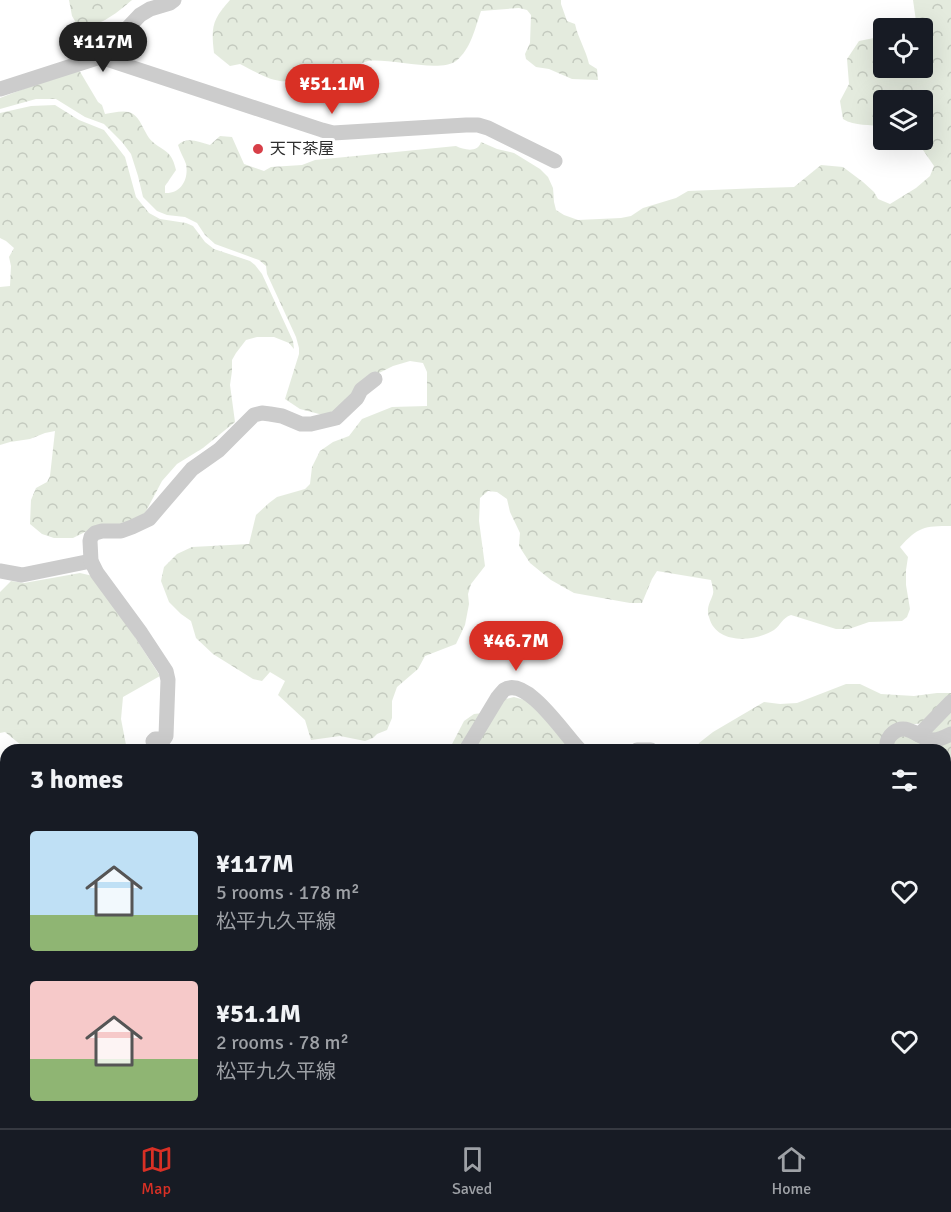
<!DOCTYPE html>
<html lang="en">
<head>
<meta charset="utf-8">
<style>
	body { margin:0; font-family:Signika,"Noto Sans JP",sans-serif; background:#20242c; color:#f1f3f6; height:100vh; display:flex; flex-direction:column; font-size:22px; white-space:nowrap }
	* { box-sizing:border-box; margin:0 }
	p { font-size:20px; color:#9ea1a6 }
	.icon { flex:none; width:33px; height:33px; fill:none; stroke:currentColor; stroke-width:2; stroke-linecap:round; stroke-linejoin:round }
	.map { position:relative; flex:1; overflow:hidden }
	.panel { position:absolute; left:0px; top:744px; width:951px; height:384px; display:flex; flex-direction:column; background:#171b24; border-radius:18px 18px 0 0; box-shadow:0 6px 24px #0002 }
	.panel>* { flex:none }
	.tools { position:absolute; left:873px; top:18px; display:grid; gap:12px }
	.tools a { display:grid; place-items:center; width:60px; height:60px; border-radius:6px; background:#171b24; box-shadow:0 6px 24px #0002; font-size:30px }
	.price { position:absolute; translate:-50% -51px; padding:0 14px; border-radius:21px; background:#d93025; color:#fff; font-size:20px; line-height:39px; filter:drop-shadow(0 2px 3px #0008) }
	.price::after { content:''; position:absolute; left:50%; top:36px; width:18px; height:14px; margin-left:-9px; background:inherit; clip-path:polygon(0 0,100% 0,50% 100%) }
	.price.on { background:#222; color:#fff }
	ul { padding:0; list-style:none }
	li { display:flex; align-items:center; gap:18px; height:150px; padding:0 30px }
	li span { display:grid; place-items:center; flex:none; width:168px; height:120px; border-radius:6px; color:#555 }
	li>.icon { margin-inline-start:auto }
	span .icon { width:72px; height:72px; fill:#fffc; stroke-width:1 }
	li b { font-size:26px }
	h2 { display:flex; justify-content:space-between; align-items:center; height:72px; padding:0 30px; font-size:26px }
	.menu { display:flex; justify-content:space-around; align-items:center; height:84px; border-top:2px solid #363941; background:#171b24; font-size:16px; color:#9ea1a6 }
	.menu a { display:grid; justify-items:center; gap:3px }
	.menu .on { color:#d93025 }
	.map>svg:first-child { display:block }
	.forest { fill:url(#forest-crowns) }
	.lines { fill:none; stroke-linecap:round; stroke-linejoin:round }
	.stream { stroke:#cbdde9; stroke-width:4 }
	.minor { stroke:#ccc; stroke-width:15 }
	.highway { stroke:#969696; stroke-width:22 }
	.poi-dot { fill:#d73f48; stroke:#fff; stroke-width:2 }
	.labels { text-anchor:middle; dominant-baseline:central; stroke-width:6; stroke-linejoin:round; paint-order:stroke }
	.poi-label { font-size:16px; fill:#2f2f2f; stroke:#fff; text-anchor:start }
</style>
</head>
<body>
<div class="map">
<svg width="951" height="1128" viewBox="0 0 951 1128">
	<defs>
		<pattern id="forest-crowns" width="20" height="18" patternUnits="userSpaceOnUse" patternTransform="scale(1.5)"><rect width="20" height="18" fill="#e4ebde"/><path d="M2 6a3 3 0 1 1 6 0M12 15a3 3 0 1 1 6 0" fill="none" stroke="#c4cabf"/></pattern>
	</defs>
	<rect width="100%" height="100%" fill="#fff"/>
	<g class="forest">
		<path d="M 69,0 L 132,0 C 118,12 98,29 78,26 L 72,16 Z"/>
		<path d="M 230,0 L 561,0 L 561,4 L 567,21 L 575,24 C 578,38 586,50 589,64 L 597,69 L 598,80 L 572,79 L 549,69 L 536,67 L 526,59 L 525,54 L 530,43 L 531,15 L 527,10 L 519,8 L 481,11 C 475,28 471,49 456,61 C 440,73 389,58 368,61 C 359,63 351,72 344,76 L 321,70 C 283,89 275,82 240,64 L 230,66 L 214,53 C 211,27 212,20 230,0 Z"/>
		<path d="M 913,0 L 951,0 L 951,526 C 924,526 918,527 900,547 L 908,557 L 906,570 L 906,585 L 910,609 L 907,617 L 902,621 L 869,622 L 849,629 L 836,629 L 791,615 C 782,618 781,625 774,630 C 755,642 716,645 709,617 C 706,608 710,603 713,594 C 714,590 712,585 711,580 L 657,571 L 652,579 L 642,603 L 630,603 L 574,593 L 551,580 L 530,563 L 519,546 L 520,533 L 510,512 L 507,499 L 497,492 L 488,491 L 480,498 L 479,521 L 485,566 L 471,584 L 468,594 L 469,604 L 465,625 L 456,644 L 425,656 L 418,669 L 397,687 L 392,701 L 392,718 L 387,730 L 377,734 L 373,738 L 365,741 L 340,736 L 311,740 L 305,720 L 278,695 L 285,681 L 270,672 L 262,681 L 253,679 L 213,654 L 196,638 L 191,621 L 181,614 L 169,602 L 161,581 L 164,567 L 177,554 L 192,547 L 249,544 L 256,515 L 269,503 L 277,497 L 305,489 L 310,484 L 312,467 L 320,451 L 333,442 L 349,436 L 362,419 L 392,407 L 427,406 L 427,372 L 423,363 L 410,361 L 393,366 L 379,373 L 337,410 L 323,415 L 300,409 L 285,399 L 299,354 L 299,348 L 296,337 L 267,274 L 266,266 L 259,260 L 215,244 L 205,235 L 197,223 L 185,217 L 167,215 L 157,211 L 143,197 L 138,176 L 131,154 L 122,142 L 104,124 L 85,117 L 56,99 L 36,99 L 0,109 L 0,98 L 75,69 L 79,70 L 98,102 L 102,105 L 105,114 C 113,113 126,109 133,114 C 140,118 144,131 149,138 C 161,152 171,147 176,170 L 165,186 L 165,193 C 181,194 189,179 186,164 C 184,158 180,152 178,145 C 187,136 199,142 210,145 L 220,136 L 232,137 L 244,164 L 264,171 L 271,167 L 302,165 L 315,160 L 456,146 C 464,150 478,153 481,142 L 497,149 L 514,153 L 540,169 L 548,177 L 553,188 L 554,202 L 556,210 L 564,215 L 578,220 L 621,218 L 631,216 L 643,208 L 676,198 L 688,191 L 760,188 L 794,187 L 821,165 L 843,167 L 863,182 L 874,192 L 878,199 L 890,204 L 916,188 L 930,176 L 934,166 L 923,150 L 909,140 L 922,140 L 922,100 L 884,100 L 883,128 C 870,123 855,127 843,119 L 840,101 L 849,84 L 847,59 L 859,41 L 874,38 L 883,39 L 884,68 L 922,68 L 922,28 L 917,28 Z"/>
		<polygon points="55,105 79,120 104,130 125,157 136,197 149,213 160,219 186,223 193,226 205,242 214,249 250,261 255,265 262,274 293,341 294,349 289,343 274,337 257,337 246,340 236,353 232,360 232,371 230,385 235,422 203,448 177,464 162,481 145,513 131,522 89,530 73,538 54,538 42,534 30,524 31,500 36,488 47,482 50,476 55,431 45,433 30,439 10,442 0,445 0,287 10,286 11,266 9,257 14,248 6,241 0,238 0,113 31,106"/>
		<polygon points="80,573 93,576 108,595 160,676 123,697 121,719 127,750 27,750 5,732 0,733 0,592 11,581 24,583"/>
		<polygon points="846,684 860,684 881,694 914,696 937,693 951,693 951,698 924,723 907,725 884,750 697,750 699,743 713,732 764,702 780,704 797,703"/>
		<polygon points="514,697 528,701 574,750 471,750 501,700"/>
		<polygon points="951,706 951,731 930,737 932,725"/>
		<polygon points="483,713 464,750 449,750 464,721 474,714"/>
		<polygon points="894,736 951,737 951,1111 945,1106 945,750 889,750"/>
		<polygon points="307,1122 342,1122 331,1128 309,1128 310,1124"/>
		<polygon points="373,1122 678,1122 676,1128 374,1128"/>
	</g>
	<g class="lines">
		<g class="stream">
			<polyline points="0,981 6,986"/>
			<polyline points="171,1122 180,1128"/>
		</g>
		<g class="minor">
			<polyline points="100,57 322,130 333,133 466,125 478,125 488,128 555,161"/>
			<polyline points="0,89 100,57 140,15 150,9 170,3 174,0"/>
			<polyline points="0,571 22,575 91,561"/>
			<polyline points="919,735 951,702"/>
			<polyline points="155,750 153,741 155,739 164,739 166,736 168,680 166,671 141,633 97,573 91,561 90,541 91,537 95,533 102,531 121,531 132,527 149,519 192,469 219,450 254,415 262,413 270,414 282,416 301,424 311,424 336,418 357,398 361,390 375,379"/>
			<path d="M 466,750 L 498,697 C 500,695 502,692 504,690 C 527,675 566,737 580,750"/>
			<polyline points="637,750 651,750"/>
			<path d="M 887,750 C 886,743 887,738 893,733 C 907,721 918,739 933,740 C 939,740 945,737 951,734"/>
			<polyline points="0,849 6,847"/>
			<path d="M 0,936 C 5,948 7,960 0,972"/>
			<polyline points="256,1122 264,1128"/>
		</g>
		<g class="highway">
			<polyline points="0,923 6,925"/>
			<polyline points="111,1128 116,1122"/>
		</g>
	</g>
	<circle class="poi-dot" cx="258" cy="149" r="6"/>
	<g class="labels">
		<g class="poi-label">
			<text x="270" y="149">天下茶屋</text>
		</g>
	</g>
</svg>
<div class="tools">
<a><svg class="icon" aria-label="locate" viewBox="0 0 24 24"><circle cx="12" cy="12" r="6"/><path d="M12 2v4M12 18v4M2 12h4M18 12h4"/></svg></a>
<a><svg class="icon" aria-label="layers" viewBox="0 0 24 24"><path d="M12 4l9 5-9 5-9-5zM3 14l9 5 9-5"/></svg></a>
</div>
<b class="price on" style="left:103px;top:73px">¥117M</b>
<b class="price" style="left:332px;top:115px">¥51.1M</b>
<b class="price" style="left:516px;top:672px">¥46.7M</b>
<section class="panel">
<h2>3 homes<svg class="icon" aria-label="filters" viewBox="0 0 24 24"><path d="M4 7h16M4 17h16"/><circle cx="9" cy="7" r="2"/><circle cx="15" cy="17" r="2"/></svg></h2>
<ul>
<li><span style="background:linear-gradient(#bfe0f5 70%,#8fb573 0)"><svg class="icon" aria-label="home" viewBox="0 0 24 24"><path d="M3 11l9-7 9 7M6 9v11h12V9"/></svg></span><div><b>¥117M</b><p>5 rooms · 178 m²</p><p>松平九久平線</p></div><svg class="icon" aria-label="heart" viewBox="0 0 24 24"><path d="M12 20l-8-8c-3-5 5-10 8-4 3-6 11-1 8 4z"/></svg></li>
<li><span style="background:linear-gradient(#f6c9c9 65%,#8fb573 0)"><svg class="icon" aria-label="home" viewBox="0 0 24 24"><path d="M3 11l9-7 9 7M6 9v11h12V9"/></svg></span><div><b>¥51.1M</b><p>2 rooms · 78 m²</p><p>松平九久平線</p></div><svg class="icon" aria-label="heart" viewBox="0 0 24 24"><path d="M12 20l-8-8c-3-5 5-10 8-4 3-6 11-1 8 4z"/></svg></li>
</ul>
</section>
</div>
<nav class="menu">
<a class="on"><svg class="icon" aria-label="map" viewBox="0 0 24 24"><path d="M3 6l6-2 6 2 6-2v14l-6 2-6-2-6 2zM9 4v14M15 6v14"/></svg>Map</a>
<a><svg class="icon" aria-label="saved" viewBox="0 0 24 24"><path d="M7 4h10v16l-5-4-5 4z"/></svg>Saved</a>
<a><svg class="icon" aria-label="home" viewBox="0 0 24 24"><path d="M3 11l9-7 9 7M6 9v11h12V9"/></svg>Home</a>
</nav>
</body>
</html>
